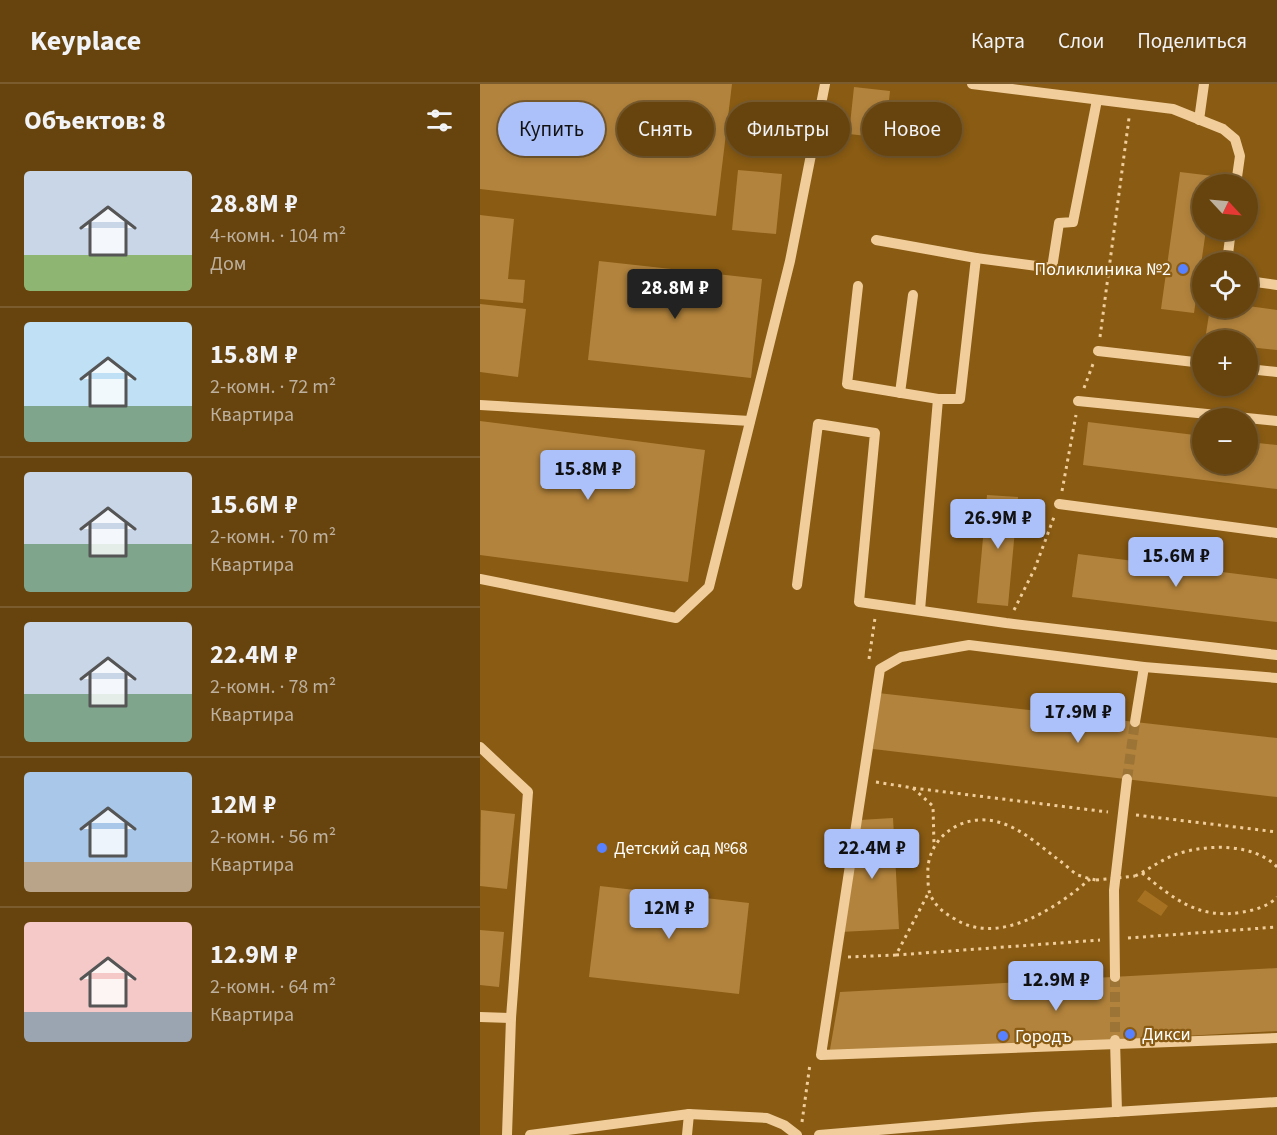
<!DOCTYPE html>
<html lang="ru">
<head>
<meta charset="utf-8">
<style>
	body { margin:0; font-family:"Source Sans 3",sans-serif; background:#6d4b17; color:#f1f3f6; height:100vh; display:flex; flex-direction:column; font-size:22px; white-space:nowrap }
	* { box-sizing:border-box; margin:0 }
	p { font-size:20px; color:#bdb09e }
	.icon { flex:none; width:33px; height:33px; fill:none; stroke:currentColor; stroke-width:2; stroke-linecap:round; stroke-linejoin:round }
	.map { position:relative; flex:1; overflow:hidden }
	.sheet { display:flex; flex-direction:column; background:#67440e; width:480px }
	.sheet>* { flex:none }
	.hud { position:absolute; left:18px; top:18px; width:570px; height:54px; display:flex; gap:12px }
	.needle { width:39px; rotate:116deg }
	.tools { position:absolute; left:712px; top:90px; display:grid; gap:12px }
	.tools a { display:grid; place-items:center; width:66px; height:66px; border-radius:50%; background:#67440e; box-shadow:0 3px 9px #0003,0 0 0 2px #7a5c2e; font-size:30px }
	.price { position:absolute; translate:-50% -51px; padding:0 14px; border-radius:6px; background:#acc0fa; color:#111; font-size:20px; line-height:39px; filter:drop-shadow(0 2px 3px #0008) }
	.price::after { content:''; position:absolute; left:50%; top:36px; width:18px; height:14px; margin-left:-9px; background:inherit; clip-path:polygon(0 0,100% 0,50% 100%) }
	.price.selected { background:#222; color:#fff }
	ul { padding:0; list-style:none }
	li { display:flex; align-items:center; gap:18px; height:150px; padding:0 24px }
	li+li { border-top:2px solid #7a5c2e }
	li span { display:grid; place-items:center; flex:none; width:168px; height:120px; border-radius:6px; color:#555 }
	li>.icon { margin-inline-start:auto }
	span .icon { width:72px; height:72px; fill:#fffc; stroke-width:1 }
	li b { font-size:26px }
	h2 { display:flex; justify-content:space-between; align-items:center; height:72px; padding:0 24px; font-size:26px }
	.pill { padding:0 21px; border-radius:27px; background:#67440e; box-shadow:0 3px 9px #0003,0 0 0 2px #7a5c2e; font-size:21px; line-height:54px }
	.pill.selected { background:#acc0fa; color:#111 }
	header { display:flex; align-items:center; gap:36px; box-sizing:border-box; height:84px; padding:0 30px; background:#67440e; border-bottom:2px solid #7a5c2e }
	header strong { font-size:28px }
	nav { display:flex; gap:33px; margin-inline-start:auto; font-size:21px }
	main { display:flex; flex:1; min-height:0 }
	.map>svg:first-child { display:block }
	.green { fill:#a77122 }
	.building { fill:#b2833c }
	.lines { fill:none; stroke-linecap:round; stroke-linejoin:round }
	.minor-tunnel { stroke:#9b7436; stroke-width:10; stroke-dasharray:10 5; stroke-linecap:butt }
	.path { stroke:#f0cd9a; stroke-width:3; stroke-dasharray:3 4.5; stroke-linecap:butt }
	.minor { stroke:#f0cd9a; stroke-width:10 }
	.path-bridge { stroke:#f0cd9a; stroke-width:3; stroke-dasharray:3 4.5; stroke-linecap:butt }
	.poi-dot { fill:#5881ff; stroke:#895b13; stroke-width:2 }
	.labels { text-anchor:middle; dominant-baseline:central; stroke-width:4.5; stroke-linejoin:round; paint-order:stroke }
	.poi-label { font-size:18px; fill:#fff; stroke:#895b13; text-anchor:start }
</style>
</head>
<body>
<header>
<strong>Keyplace</strong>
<nav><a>Карта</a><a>Слои</a><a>Поделиться</a></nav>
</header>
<main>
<section class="sheet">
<h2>Объектов: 8<svg class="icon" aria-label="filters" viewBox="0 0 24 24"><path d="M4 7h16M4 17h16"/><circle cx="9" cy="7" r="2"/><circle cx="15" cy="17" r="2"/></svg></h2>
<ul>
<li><span style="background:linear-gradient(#c9d6e8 70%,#8fb573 0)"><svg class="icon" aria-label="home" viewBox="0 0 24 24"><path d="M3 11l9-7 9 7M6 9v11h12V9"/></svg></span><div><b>28.8M ₽</b><p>4-комн. · 104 m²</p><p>Дом</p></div></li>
<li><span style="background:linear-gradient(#bfe0f5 70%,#7fa58c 0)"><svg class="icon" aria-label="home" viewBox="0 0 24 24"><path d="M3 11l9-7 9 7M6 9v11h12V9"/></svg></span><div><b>15.8M ₽</b><p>2-комн. · 72 m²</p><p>Квартира</p></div></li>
<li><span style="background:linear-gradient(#c9d6e8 60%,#7fa58c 0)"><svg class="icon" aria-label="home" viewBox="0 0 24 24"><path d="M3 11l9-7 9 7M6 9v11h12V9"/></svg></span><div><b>15.6M ₽</b><p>2-комн. · 70 m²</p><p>Квартира</p></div></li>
<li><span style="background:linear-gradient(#c9d6e8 60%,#7fa58c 0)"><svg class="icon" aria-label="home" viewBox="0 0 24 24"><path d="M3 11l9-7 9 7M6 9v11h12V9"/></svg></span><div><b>22.4M ₽</b><p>2-комн. · 78 m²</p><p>Квартира</p></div></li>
<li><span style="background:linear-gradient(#a9c7e8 75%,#b9a48a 0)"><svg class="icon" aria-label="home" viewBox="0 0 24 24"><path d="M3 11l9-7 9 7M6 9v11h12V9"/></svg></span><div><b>12M ₽</b><p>2-комн. · 56 m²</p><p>Квартира</p></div></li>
<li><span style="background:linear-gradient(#f6c9c9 75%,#9aa5b1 0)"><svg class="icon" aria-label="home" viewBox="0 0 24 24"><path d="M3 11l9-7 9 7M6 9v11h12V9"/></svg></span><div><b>12.9M ₽</b><p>2-комн. · 64 m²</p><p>Квартира</p></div></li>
</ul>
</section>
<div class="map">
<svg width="797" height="1051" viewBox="0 0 797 1051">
	<rect width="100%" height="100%" fill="#895b13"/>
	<polygon class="green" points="665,806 688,822 681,832 657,817"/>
	<g class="building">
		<polygon points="0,0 252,0 236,132 0,105"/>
		<polygon points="374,3 410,7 405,54 369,50"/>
		<polygon points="258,86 302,90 296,150 252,146"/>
		<polygon points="700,88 733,92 732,100 723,100 723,146 726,146 714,229 681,225"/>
		<polygon points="0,131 34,135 28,195 45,196 43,219 0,215"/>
		<polygon points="119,177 282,195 271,294 108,276"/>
		<polygon points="0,220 46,225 38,293 0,288"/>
		<polygon points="768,222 797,226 797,266 768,263 768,256 725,256 730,224"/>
		<polygon points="0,337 225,366 208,498 0,471"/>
		<polygon points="608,338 723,352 723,380 768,380 768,358 797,361 797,405 603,381"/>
		<polygon points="507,411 538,413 528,522 497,519"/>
		<polygon points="598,470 797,495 797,538 592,513"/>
		<polygon points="398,609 797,654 797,713 393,665"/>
		<polygon points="1,726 35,730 27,805 0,802"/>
		<polygon points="413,734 419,845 360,848 379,736"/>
		<polygon points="120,802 269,819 259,910 109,893"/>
		<polygon points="0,846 24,848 19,903 0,901"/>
		<polygon points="797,884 797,947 349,971 360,908"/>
	</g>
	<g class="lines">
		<g class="minor-tunnel">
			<polyline points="647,695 655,638"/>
			<polyline points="635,893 635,956"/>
		</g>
		<g class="path">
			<polyline points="620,253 649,34"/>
			<polyline points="604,304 613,280"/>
			<polyline points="582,407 596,331"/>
			<polyline points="534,526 555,484 574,433"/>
			<polyline points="389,575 395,534"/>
			<polyline points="396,698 433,704 453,722 454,761"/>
			<polyline points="433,704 628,728"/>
			<polyline points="656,731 797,748"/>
			<path d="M 662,789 C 694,815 719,836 763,828 C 775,826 789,822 797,813"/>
			<path d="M 655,792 C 670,785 682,775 697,770 C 727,760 774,759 797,783"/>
			<path d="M 610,795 C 578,823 519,863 475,835 C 464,829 455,822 450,810 C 448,805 448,797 448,792 C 445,756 479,730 514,737 C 539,742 560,762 580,777 C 586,781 592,788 598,791 C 604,793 610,795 616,796"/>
			<polyline points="648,854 797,843"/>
			<polyline points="416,871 620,856"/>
			<polyline points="368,873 416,871 449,808"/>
			<polyline points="322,1038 330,980"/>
		</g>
		<g class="minor">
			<polyline points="492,0 693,25 743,45 755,55 760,72 756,100"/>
			<polyline points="719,36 724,0"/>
			<polyline points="396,156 496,174 480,315 458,315"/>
			<polyline points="496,174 572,184 579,139 593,138 617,16"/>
			<polyline points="747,178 751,146"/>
			<polyline points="768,197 797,201"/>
			<polyline points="378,202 367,300 458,315 440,526"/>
			<polyline points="618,267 723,279"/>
			<polyline points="768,285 797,288"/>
			<polyline points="420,309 433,211"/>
			<polyline points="598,317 797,337"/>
			<polyline points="0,321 270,337"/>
			<polyline points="579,420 797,449"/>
			<polyline points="0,495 196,534 229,503 310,177 345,0"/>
			<polyline points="317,501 338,340 395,349 379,518 526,539 797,571"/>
			<polyline points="797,594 664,583 489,561 421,573 400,585 341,971 797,954"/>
			<polyline points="655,638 664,583"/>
			<polyline points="0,663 48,708 31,934 27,1051"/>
			<polyline points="635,893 634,806 647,695"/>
			<polyline points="0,933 31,934"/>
			<polyline points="635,956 637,1028"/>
			<polyline points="50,1051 209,1030 287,1034 304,1041 317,1051"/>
			<polyline points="207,1051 209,1030"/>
			<polyline points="339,1051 554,1033 797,1018"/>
		</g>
		<polyline class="path-bridge" points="616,796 655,792"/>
	</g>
	<g class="poi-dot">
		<circle cx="703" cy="185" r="6"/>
		<circle cx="122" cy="764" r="6"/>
		<circle cx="650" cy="950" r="6"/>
		<circle cx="523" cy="952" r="6"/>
	</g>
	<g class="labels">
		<g class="poi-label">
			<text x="691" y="185" text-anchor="end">Поликлиника №2</text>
			<text x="134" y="764">Детский сад №68</text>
			<text x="662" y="950">Дикси</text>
			<text x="535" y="952">Городъ</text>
		</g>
	</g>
</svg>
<div class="tools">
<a><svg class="needle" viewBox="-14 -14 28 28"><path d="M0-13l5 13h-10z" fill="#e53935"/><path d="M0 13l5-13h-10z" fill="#bdb09e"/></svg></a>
<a><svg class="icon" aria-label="locate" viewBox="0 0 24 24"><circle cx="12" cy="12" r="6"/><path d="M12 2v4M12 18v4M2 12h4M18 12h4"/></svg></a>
<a>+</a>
<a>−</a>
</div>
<b class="price selected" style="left:195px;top:236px">28.8M ₽</b>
<b class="price" style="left:108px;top:417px">15.8M ₽</b>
<b class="price" style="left:518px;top:466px">26.9M ₽</b>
<b class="price" style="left:696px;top:504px">15.6M ₽</b>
<b class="price" style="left:598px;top:660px">17.9M ₽</b>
<b class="price" style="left:392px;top:796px">22.4M ₽</b>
<b class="price" style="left:189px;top:856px">12M ₽</b>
<b class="price" style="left:576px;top:928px">12.9M ₽</b>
<div class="hud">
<a class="pill selected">Купить</a>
<a class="pill">Снять</a>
<a class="pill">Фильтры</a>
<a class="pill">Новое</a>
</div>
</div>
</main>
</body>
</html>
